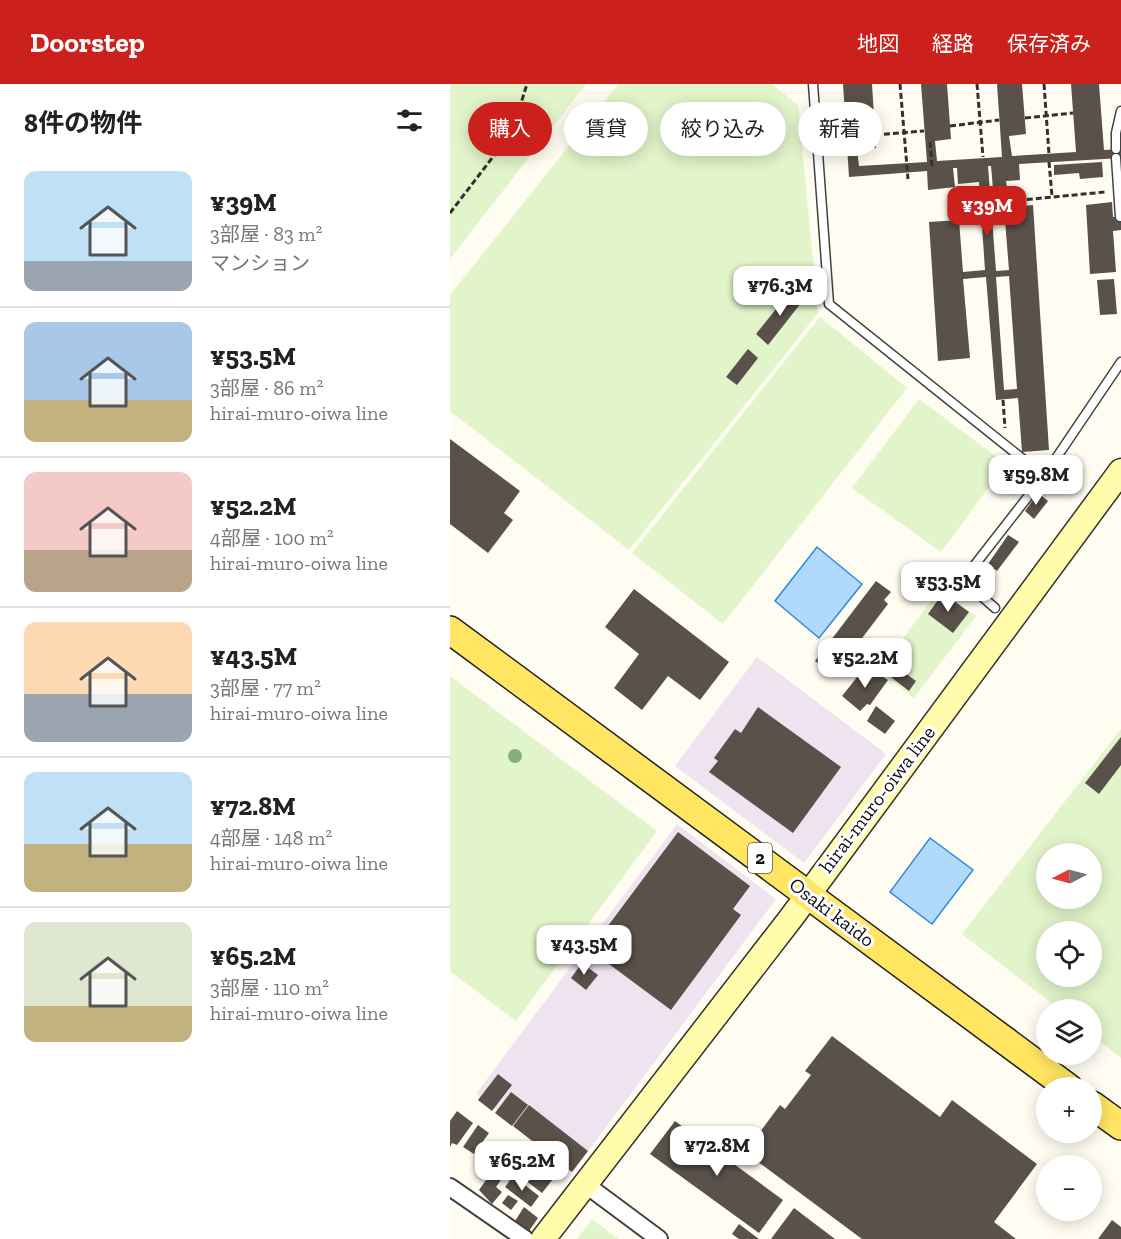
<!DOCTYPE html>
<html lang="ja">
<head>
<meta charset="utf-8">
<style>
	body { margin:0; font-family:"Zilla Slab","Noto Sans JP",serif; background:#f6f6f6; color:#222; height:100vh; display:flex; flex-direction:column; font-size:22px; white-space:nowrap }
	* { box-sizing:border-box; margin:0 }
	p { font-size:20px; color:#767676 }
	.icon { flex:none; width:33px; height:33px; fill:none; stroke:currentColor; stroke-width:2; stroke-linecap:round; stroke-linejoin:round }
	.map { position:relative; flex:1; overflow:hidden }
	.sheet { display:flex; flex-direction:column; background:#fff; width:450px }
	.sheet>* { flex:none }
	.hud { position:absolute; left:18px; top:18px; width:562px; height:54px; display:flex; gap:12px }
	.needle { width:39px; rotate:264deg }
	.tools { position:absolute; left:586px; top:759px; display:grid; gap:12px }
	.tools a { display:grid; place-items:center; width:66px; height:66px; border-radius:50%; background:#fff; box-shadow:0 3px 15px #0003; font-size:30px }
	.price { position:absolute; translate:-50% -51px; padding:0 14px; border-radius:12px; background:#fff; color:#222; font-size:20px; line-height:39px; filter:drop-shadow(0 2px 3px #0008) }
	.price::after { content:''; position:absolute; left:50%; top:36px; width:18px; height:14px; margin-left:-9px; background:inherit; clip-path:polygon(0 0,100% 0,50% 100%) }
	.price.selected { background:#cb201b; color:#fff }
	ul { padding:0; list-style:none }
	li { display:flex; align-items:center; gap:18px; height:150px; padding:0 24px }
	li+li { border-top:2px solid #e0e0e0 }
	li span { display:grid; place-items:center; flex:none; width:168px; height:120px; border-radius:12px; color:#555 }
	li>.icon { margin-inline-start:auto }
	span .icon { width:72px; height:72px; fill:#fffc; stroke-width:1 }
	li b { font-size:26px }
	h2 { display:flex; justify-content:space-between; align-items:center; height:72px; padding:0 24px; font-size:26px }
	.pill { padding:0 21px; border-radius:27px; background:#fff; box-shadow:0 3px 15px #0003; font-size:21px; line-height:54px }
	.pill.selected { background:#cb201b; color:#fff }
	header { display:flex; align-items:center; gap:36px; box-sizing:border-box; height:84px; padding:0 30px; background:#cb201b; color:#fff }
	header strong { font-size:28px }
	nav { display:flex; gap:33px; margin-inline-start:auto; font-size:21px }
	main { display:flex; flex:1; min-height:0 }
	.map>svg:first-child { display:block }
	.industrial { fill:#eee3ee }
	.pitch { fill:#e2f4c9; fill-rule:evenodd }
	.water { fill:#b1d9fb; stroke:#3289d8; stroke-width:1.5 }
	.building { fill:#59514a; fill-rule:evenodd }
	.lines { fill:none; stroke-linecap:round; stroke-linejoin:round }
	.service-casing { stroke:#424242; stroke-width:11 }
	.minor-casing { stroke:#424242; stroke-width:20 }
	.secondary-casing { stroke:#313131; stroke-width:27 }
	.primary-casing { stroke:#202020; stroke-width:30 }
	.path { stroke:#313131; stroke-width:3; stroke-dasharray:6 3; stroke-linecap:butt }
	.service { stroke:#fff; stroke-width:8 }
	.minor { stroke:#fff; stroke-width:16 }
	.secondary { stroke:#fffcac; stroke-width:24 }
	.primary { stroke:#ffe561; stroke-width:27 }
	.tree { fill:#87ae7a }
	.labels { text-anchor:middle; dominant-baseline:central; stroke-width:6; stroke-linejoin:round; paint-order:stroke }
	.shield { fill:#fff; stroke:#575757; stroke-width:1.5 }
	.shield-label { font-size:18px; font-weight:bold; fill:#0f0f0f }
	.street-label { font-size:20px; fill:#0f0f0f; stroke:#fff }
</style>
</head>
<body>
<header>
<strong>Doorstep</strong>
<nav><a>地図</a><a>経路</a><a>保存済み</a></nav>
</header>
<main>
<section class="sheet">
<h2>8件の物件<svg class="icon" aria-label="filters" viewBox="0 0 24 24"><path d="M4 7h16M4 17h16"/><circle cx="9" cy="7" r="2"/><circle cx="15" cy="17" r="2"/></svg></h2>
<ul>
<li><span style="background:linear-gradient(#bfe0f5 75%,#9aa5b1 0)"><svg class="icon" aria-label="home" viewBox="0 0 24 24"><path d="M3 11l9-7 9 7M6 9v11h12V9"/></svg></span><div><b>¥39M</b><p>3部屋 · 83 m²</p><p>マンション</p></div></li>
<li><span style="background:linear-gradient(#a9c7e8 65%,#c2b280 0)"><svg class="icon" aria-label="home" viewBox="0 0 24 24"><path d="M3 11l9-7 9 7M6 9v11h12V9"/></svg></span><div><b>¥53.5M</b><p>3部屋 · 86 m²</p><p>hirai-muro-oiwa line</p></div></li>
<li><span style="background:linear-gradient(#f6c9c9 65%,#b9a48a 0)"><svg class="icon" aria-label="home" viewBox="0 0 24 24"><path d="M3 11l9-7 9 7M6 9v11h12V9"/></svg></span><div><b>¥52.2M</b><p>4部屋 · 100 m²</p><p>hirai-muro-oiwa line</p></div></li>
<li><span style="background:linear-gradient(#ffd9b3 60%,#9aa5b1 0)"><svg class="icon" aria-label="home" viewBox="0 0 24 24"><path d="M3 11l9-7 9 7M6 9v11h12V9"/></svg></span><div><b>¥43.5M</b><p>3部屋 · 77 m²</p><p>hirai-muro-oiwa line</p></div></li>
<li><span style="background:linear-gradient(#bfe0f5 60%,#c2b280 0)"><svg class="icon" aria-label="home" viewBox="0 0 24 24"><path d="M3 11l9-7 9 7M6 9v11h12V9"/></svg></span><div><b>¥72.8M</b><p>4部屋 · 148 m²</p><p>hirai-muro-oiwa line</p></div></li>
<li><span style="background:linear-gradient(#dfe7d0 70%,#c2b280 0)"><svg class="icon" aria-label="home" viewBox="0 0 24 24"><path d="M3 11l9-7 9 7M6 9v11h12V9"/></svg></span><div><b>¥65.2M</b><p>3部屋 · 110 m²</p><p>hirai-muro-oiwa line</p></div></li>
</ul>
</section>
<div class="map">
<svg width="671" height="1155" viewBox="0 0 671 1155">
	<rect width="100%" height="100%" fill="#fffdf1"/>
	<g class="industrial">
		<polygon points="307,573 436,670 354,779 225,682"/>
		<polygon points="227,740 326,815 124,1086 26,1010"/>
	</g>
	<g class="pitch">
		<polygon points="0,0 136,0 0,175"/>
		<polygon points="168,0 322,0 348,21 368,229 179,466 0,327 0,211"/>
		<polygon points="370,233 457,304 273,540 182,469"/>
		<polygon points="469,315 556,380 491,468 402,404"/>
		<polygon points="489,506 526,532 464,614 429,587"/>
		<polygon points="0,592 207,747 66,937 0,887"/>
		<path d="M 671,645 L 671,974 L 642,951 L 642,926 L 609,925 L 512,850 ZM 597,770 L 642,770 L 642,814 L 597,814 ZM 597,848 L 642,848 L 642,892 L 597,892 Z"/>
		<polygon points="142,1135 168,1155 127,1155"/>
	</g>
	<g class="water">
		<polygon points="367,463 412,500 369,554 325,517"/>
		<polygon points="480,754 523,786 482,840 440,808"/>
	</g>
	<g class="building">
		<path d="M 393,0 L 422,0 L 426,64 L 407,65 L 409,82 L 477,78 L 471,0 L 497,0 L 501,55 L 485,57 L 487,77 L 552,73 L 547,0 L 572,0 L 576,50 L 559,52 L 562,72 L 626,68 L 621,0 L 649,0 L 654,66 L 671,65 L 671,74 L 569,80 L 570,96 L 556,97 L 557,104 L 543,105 L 541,82 L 538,82 L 546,187 L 559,186 L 554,124 L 583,121 L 599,366 L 572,368 L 568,314 L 546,316 L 536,193 L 513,195 L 520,274 L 488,277 L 479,138 L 509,136 L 513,188 L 535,186 L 529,98 L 508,100 L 507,84 L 503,84 L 505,103 L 478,106 L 477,87 L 399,93 ZM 559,192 L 567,305 L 554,306 L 546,193 Z"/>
		<polygon points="652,78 653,93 630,95 629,89 604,91 604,81"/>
		<polygon points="662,118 663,133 671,133 671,146 663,147 666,188 640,190 636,121"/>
		<polygon points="664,195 667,230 650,231 647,196"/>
		<polygon points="342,205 355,214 318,261 306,250"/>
		<polygon points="298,265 308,274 287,301 276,293"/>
		<polygon points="0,355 70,407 54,429 63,436 38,469 0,440"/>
		<polygon points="588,409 598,417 584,435 575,427"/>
		<polygon points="558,451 569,458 547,487 538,480"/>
		<polygon points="426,497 441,508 434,516 438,520 384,591 365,577"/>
		<polygon points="184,505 279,578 250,616 218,592 192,626 164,604 189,570 155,543"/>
		<polygon points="493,509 519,528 503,549 478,530"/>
		<polygon points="440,578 466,597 459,607 433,587"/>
		<polygon points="416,582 438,596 420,621 417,620 410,627 392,612"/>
		<polygon points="426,622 445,637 435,650 417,637"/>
		<polygon points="308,623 391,683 343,749 259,688 268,677 264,674 285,645 291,649"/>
		<polygon points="671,653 671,681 649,710 635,699"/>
		<polygon points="228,748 300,802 283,825 291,831 221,926 140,866"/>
		<polygon points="132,879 148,891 136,906 121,894"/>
		<polygon points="382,952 490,1033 502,1016 587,1080 544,1138 566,1155 412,1155 295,1068 330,1021 335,1025 361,991 355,987"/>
		<polygon points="48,990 62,1001 42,1027 28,1016"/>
		<polygon points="61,1008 78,1021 62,1042 45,1029"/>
		<polygon points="79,1021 138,1067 122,1088 63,1042"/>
		<polygon points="7,1027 23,1039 7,1061 2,1059 0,1063 0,1037"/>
		<polygon points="225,1037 333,1116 309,1149 200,1070"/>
		<polygon points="28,1041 39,1049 24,1070 13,1063"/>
		<polygon points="76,1074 103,1095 92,1109 66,1089"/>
		<polygon points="46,1082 55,1090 46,1103 52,1108 42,1120 29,1106"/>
		<polygon points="63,1092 89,1112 81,1123 55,1103"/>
		<polygon points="58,1111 68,1117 61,1126 52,1119"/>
		<polygon points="74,1123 88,1134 79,1147 65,1137"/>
		<polygon points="344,1124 385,1155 321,1155"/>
		<polygon points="662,1136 671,1143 671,1155 648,1155"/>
		<polygon points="289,1140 309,1155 289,1155 282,1150"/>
	</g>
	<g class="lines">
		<g class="service-casing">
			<g id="service">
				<polyline points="363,0 379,220 594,392"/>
				<polyline points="666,65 666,49 671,27"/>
				<polyline points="666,74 670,133"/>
				<polyline points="545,524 513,496 594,392 671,278"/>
			</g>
		</g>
		<g class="minor-casing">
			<g id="minor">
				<polyline points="135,1100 209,1155"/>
				<polyline points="0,1103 75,1155"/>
			</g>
		</g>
		<g class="secondary-casing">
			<polyline id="secondary" points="93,1155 341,834 671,387"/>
		</g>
		<g class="primary-casing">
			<g id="primary">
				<polyline points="0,546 619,1004"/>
				<polyline points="642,1021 671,1042"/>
			</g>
		</g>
		<g class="path">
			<polyline points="450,0 458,95"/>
			<polyline points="527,0 533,73"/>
			<polyline points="594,0 599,70"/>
			<polyline points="575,34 623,29"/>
			<polyline points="500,42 549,36"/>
			<polyline points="425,51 474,47"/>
			<polyline points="480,58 482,82"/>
			<polyline points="599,78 602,112"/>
			<polyline points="541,119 655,108"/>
			<polyline points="0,129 62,48 77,0"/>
			<polyline points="553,316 555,344"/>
		</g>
		<use href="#service" class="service"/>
		<use href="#minor" class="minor"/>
		<use href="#secondary" class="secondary"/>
		<use href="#primary" class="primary"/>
	</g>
	<circle class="tree" cx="65" cy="672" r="7"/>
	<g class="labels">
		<rect class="shield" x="298" y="759" width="24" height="30" rx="4.5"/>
		<g class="shield-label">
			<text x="310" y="774">2</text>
		</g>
		<g class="street-label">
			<text transform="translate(427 715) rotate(-53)">hirai-muro-oiwa line</text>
			<text transform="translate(382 828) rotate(37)">Osaki kaido</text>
		</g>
	</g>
</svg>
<div class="tools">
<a><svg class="needle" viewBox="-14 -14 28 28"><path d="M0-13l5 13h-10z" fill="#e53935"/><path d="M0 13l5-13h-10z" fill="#767676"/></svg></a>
<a><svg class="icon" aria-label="locate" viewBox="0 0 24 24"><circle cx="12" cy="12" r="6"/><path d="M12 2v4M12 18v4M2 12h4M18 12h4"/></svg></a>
<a><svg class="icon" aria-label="layers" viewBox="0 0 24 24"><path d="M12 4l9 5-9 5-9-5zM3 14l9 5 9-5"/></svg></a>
<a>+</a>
<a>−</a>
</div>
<b class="price selected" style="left:537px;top:153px">¥39M</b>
<b class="price" style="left:330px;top:233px">¥76.3M</b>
<b class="price" style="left:586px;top:422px">¥59.8M</b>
<b class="price" style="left:498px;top:529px">¥53.5M</b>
<b class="price" style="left:415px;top:605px">¥52.2M</b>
<b class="price" style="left:134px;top:892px">¥43.5M</b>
<b class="price" style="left:267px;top:1093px">¥72.8M</b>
<b class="price" style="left:72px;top:1108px">¥65.2M</b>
<div class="hud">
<a class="pill selected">購入</a>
<a class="pill">賃貸</a>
<a class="pill">絞り込み</a>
<a class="pill">新着</a>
</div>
</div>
</main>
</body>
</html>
